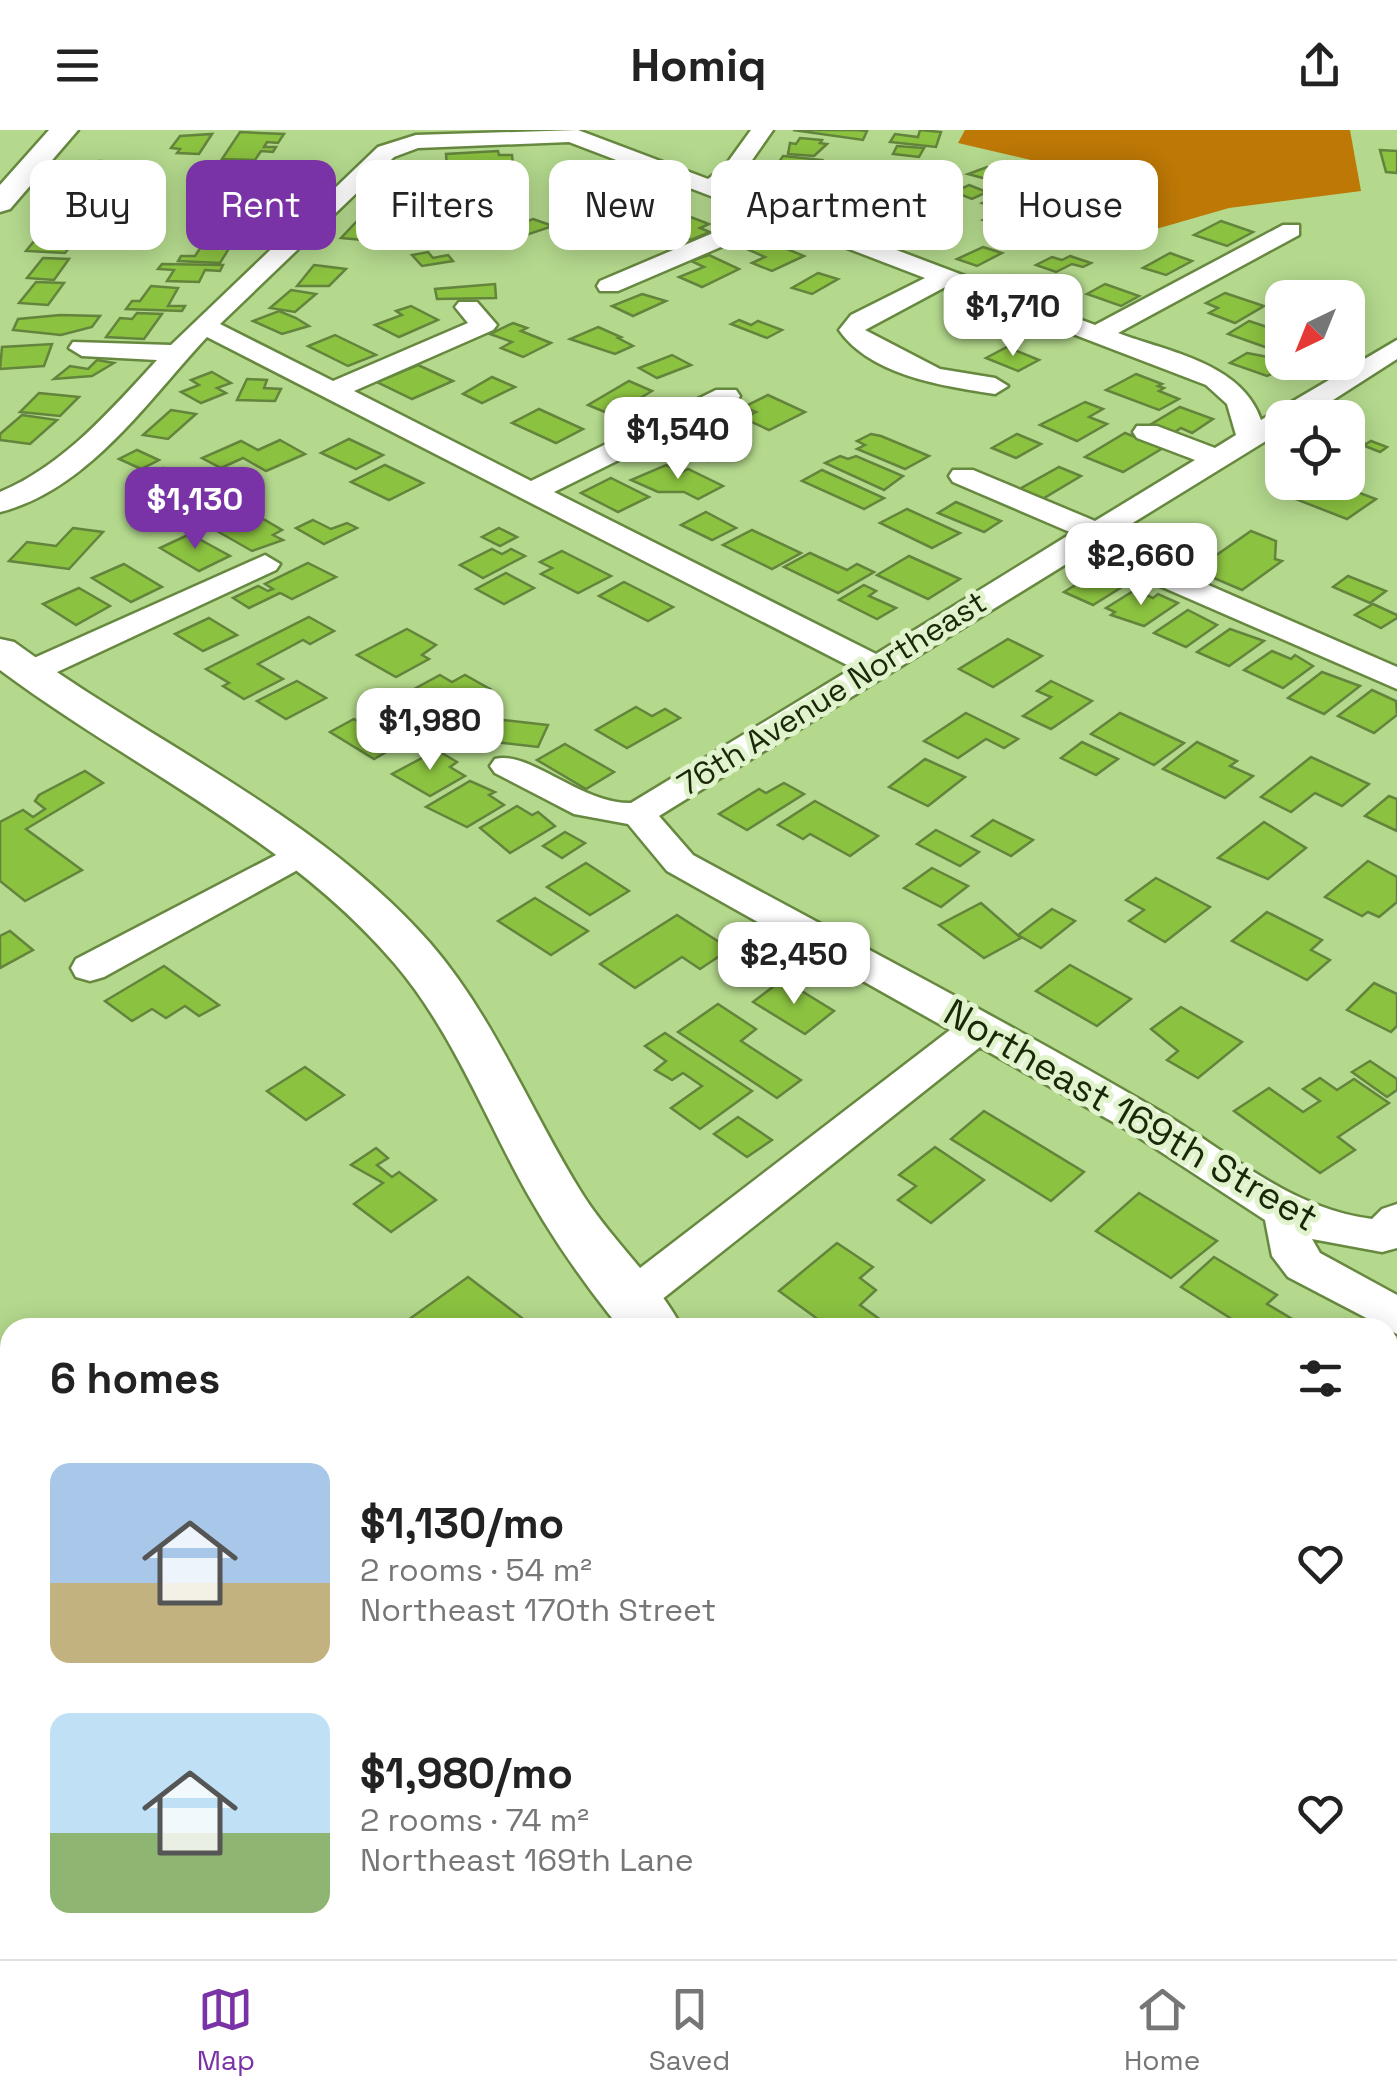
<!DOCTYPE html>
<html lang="en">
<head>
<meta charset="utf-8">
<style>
	body { margin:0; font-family:"Space Grotesk",sans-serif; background:#f6f6f6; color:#222; height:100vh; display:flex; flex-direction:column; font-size:38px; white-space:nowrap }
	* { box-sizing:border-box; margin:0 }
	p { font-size:32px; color:#767676 }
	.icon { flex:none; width:55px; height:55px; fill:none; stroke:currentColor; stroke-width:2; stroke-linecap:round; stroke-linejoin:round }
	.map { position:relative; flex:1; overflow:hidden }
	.drawer { position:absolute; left:0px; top:1188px; width:1398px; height:642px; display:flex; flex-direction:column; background:#fff; border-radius:30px 30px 0 0; box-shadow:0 5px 25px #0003 }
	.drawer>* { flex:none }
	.top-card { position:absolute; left:30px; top:30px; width:1338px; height:90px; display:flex; gap:20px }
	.needle { width:65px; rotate:223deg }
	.buttons { position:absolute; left:1265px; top:150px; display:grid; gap:20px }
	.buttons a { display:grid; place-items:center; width:100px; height:100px; border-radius:20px; background:#fff; box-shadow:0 5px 25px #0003; font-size:50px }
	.price { position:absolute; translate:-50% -85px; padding:0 22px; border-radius:20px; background:#fff; color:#222; font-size:32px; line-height:65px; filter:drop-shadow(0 2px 5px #0008) }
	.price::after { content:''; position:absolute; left:50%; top:60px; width:30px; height:22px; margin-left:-15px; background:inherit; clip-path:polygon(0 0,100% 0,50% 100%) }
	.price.active { background:#7a33a6; color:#fff }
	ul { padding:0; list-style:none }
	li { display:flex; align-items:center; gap:30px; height:250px; padding:0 50px }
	li span { display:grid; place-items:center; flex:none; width:280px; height:200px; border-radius:20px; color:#555 }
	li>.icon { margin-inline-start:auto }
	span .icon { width:120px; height:120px; fill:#fffc; stroke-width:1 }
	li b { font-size:42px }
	h2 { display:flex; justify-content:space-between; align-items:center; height:120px; padding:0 50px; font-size:42px }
	.tag { padding:0 35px; border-radius:20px; background:#fff; box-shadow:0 5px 25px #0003; font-size:35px; line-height:90px }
	.tag.active { background:#7a33a6; color:#fff }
	header { display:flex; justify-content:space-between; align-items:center; height:130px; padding:0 50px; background:#fff; font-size:45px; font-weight:800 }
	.menu { display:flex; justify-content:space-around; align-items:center; height:140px; border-top:2px solid #e0e0e0; background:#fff; font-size:28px; color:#767676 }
	.menu a { display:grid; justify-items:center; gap:5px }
	.menu .active { color:#7a33a6 }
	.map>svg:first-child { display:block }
	.forest { fill:#bd7806 }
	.water { fill:#e45d7a; stroke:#a74d58; stroke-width:2.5 }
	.building { fill:#8bc240; stroke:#63843c; stroke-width:2.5 }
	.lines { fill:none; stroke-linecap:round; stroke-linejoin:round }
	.minor-casing { stroke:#66883f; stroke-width:5 }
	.major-casing { stroke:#66883f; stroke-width:5 }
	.minor { fill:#fff; fill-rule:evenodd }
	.major { fill:#fff; fill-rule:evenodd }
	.labels { text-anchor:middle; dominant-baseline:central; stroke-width:10; stroke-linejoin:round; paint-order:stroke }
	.far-street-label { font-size:32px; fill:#1a2809; stroke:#e0f3cd }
	.street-label { font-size:38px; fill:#1a2809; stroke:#e0f3cd }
</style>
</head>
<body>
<header><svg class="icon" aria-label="menu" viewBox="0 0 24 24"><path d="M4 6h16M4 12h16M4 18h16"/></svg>Homiq<svg class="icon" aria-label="share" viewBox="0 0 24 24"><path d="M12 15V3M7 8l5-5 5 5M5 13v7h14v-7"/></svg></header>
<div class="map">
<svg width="1397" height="1829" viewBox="0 0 1397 1829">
	<rect width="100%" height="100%" fill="#b4d98d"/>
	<polygon class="forest" points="965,0 1350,0 1361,61 1229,78 1111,112 1053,80 1090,44 958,13"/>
	<polygon class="water" points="0,1560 10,1574 10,1820 45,1820 44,1829 0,1829"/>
	<g class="building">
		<polygon points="793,0 857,0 867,1 863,10"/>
		<polygon points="920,0 941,2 936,17 890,12 895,4 918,7"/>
		<polygon points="240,2 284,4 278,13 267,12 264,17 276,17 273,22 261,21 255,30 222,29"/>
		<polygon points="212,4 199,24 177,23 180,19 171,18 180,6"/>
		<polygon points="800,8 822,10 820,13 827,14 814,26 788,24 790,13 796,14"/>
		<polygon points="897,16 924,18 919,27 893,24"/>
		<polygon points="1380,20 1397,21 1397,43 1386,42"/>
		<polygon points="498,21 499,25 512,25 513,34 487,35 487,39 447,37 446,24"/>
		<polygon points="783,26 822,30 819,35 806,34 796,50 769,47"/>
		<polygon points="99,31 125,32 114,50 74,49 77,43 91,44"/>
		<polygon points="585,35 611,45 578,57 552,47"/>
		<polygon points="987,37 1015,48 1019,47 1011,44 1023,40 1045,48 1020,58 968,44"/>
		<polygon points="258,38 303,40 297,49 280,49 271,59 245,58"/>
		<polygon points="620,47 651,59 631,66 600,54"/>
		<polygon points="784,51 799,52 825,61 801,72 766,59"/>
		<polygon points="850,55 882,66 865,73 834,61"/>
		<polygon points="969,55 987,62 972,69 954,62"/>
		<polygon points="1016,57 1032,63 998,79 982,73"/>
		<polygon points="71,64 106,65 97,76 62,74"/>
		<polygon points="237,65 265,69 248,85 207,83 214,74 227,74"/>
		<polygon points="916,72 926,76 936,72 956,80 924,92 895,80"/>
		<polygon points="635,73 651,79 628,89 612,83"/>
		<polygon points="71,81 102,83 89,99 58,97"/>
		<polygon points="1002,81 1042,94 1023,103 983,90"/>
		<polygon points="608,85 620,89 611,93 633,102 616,109 582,96"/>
		<polygon points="688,86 709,94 700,98 710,102 691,110 659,98"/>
		<polygon points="221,88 248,89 237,106 209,105"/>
		<polygon points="533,89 553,96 493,116 468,106 506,91 517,95"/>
		<polygon points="358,90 400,95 384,112 341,108"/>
		<polygon points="1221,91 1253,102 1227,116 1194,105"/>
		<polygon points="105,95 131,96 124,104 99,103"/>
		<polygon points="52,106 78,107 65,123 26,121 35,110 48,111"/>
		<polygon points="775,108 796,116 787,119 804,126 772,141 752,133 765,127 749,120"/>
		<polygon points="205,111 233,112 220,133 178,131 181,126 195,126"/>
		<polygon points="983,117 1002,123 977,136 957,129"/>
		<polygon points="428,122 433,128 448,125 453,131 422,136 412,125"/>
		<polygon points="1170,123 1192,131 1166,145 1143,138"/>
		<polygon points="709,125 739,139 702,157 679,147 704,137 691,131"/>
		<polygon points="1070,126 1091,133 1083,137 1072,134 1056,142 1036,135 1052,127 1062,130"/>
		<polygon points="43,128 69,129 54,150 27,148"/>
		<polygon points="162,134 223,135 220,141 205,140 199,152 167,151 174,140 158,139"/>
		<polygon points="314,135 346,139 329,156 297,156"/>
		<polygon points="818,143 838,149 812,164 792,158"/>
		<polygon points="36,152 64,153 48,175 19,173"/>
		<polygon points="495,154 496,168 437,169 435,159"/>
		<polygon points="1105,154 1139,166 1121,176 1087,164"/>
		<polygon points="151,156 178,158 168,176 185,176 182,181 126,179 132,171 140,171"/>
		<polygon points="291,160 316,164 295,182 270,178"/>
		<polygon points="1225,163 1264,176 1235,193 1209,183 1218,178 1206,173"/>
		<polygon points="642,164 666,171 633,186 612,176"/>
		<polygon points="411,176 438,190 399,207 375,195 402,185 396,181"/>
		<polygon points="279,181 296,188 309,196 282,204 253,191"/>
		<polygon points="137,183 162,184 144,209 106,207 120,188 132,189"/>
		<polygon points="60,185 100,186 92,197 61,205 13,200 18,189"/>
		<polygon points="739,190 751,195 758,191 782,200 767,208 731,194"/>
		<polygon points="1249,191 1282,202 1282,209 1268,218 1228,204"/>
		<polygon points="513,193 527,198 521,201 551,213 523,227 501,218 512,212 490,204"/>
		<polygon points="598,197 621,207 618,208 633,216 615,224 570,209"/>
		<polygon points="335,205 376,225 348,236 308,216"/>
		<polygon points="52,214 44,236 0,239 2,217"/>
		<polygon points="1007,217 1039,230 1018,241 986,228"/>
		<polygon points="1247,223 1268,227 1292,235 1267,246 1230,233"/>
		<polygon points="672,225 691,235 657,248 639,238"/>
		<polygon points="97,230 114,233 92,246 54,249 70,236 88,239"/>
		<polygon points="418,235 453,251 412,269 377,252"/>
		<polygon points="212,242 231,253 217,258 226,263 201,273 181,262 199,255 191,250"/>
		<polygon points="1136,244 1162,254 1158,256 1164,258 1159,261 1179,269 1159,280 1106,260"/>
		<polygon points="492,247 515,257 482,273 463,264"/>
		<polygon points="247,249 267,250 264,258 281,259 275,271 237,270"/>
		<polygon points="629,251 652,261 612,285 588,275"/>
		<polygon points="39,263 79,267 60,286 20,282"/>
		<polygon points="768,265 805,282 769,300 743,288 756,282 744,277"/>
		<polygon points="1085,272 1103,279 1089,287 1107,294 1077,311 1040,295"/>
		<polygon points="1180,277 1213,289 1192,303 1181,298 1170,305 1148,296"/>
		<polygon points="539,279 583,299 556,313 512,293"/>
		<polygon points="171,280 196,284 168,309 143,305"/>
		<polygon points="22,285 57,290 30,314 0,310 0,304"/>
		<polygon points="715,293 733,301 724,306 747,312 721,315 723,323 708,331 672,315"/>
		<polygon points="1125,303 1163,318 1123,342 1085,327"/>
		<polygon points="871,304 881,306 929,326 905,339 857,319 865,315 857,311"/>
		<polygon points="1017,304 1041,314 1016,328 992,318"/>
		<polygon points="1348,308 1366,314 1371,311 1387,317 1380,322 1365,316 1348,327"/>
		<polygon points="349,309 383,325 356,339 321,323"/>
		<polygon points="280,310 305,324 266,341 243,328 221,338 202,328 241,311 258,320"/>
		<polygon points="137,320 159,330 141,339 119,329"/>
		<polygon points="840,326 848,329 856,326 903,346 884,360 825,333"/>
		<polygon points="385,335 423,353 389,370 351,352"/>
		<polygon points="666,335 682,342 688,339 723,356 698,369 684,362 658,362 631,350"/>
		<polygon points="1059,337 1081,346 1039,371 1016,361"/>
		<polygon points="163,338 189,350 167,361 141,349"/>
		<polygon points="822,340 884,368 864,379 802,351"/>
		<polygon points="611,348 649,367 618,382 581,363"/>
		<polygon points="1311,352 1346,352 1341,356 1376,369 1347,389 1293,368 1305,361 1326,368 1335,362"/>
		<polygon points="956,372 1001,391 984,402 938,383"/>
		<polygon points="907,379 960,403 932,418 880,393"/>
		<polygon points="248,380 282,400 273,405 283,410 252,421 210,397"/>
		<polygon points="706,382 736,398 712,410 681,395"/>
		<polygon points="313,390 331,399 347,393 357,398 324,414 296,398"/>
		<polygon points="73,398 103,402 69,439 9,431 27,412 56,416"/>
		<polygon points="499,398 517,407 500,416 482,407"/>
		<polygon points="752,400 801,423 772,439 723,415"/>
		<polygon points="1251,401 1276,411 1275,429 1282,431 1242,460 1195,440"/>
		<polygon points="190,404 230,426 199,441 160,418"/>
		<polygon points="492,419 502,424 511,419 525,426 483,448 460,435"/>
		<polygon points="562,421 611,446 578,463 541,444 552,438 540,432"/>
		<polygon points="810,423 847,440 857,434 874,442 838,463 784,437"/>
		<polygon points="909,426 960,449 928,469 877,445"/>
		<polygon points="308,433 336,447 292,469 280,463 249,478 233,468 258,456 268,461 273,459 265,454"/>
		<polygon points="124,434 162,457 131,472 92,448"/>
		<polygon points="1100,440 1130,452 1093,475 1064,462"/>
		<polygon points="506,443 534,458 504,474 476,459"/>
		<polygon points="1348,446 1386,461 1370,473 1333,457"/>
		<polygon points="624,452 673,477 648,491 599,466"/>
		<polygon points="864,455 876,461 869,466 896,478 877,489 839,470"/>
		<polygon points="79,458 110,476 76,495 43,474"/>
		<polygon points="1135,460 1153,468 1158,464 1178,473 1144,496 1111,485 1115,482 1106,478"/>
		<polygon points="1373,474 1397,485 1397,488 1381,498 1355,485"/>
		<polygon points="1188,480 1217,495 1186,517 1154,503"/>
		<polygon points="309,487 334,501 310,514 303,510 258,534 283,549 244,569 223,556 229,553 206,539"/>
		<polygon points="209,488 237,505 203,521 175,504"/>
		<polygon points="407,499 436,515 422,525 429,529 396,547 357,525"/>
		<polygon points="1230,499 1264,511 1229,536 1197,522"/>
		<polygon points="1008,509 1042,526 993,557 959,539"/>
		<polygon points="1272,521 1291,529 1295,525 1313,536 1283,558 1244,540"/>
		<polygon points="1322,542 1360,556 1324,584 1288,568"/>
		<polygon points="440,545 452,552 465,545 490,559 454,580 416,558"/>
		<polygon points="297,551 326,568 286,589 257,571"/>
		<polygon points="1051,551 1092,571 1051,599 1023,586 1051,567 1037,561"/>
		<polygon points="1372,560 1396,571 1397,585 1374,603 1338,586"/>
		<polygon points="636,577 652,586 665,579 680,588 627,618 596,600"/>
		<polygon points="966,583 1018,609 1004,618 986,609 958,628 924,611"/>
		<polygon points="1120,583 1184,613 1154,635 1091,604"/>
		<polygon points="486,588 548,595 538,617 476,610"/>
		<polygon points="354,589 381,606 386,604 402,613 374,629 330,602"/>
		<polygon points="1082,612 1118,629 1096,645 1061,628"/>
		<polygon points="1197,612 1237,631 1230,636 1253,646 1225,668 1163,639"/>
		<polygon points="565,614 614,642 586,659 537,630"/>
		<polygon points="437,620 457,632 450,637 465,646 430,666 392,644"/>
		<polygon points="1311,627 1369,654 1342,676 1315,663 1291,682 1261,667"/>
		<polygon points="925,629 965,647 928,676 889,657"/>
		<polygon points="85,641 103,653 26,699 82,740 25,771 0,751 0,692 23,680 33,687 45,679 35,671 39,665"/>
		<polygon points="470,651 495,662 489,665 504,675 467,697 426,677"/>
		<polygon points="784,653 804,664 747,700 719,684 759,659 766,663"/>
		<polygon points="1389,666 1397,669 1397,701 1365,686"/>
		<polygon points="815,671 878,706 850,726 810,704 803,709 778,695"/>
		<polygon points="517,676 532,685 538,682 555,696 510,723 480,698"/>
		<polygon points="993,690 1033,710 1011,726 972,706"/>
		<polygon points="1264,692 1306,718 1268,749 1218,728"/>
		<polygon points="936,700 979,722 960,736 917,714"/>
		<polygon points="565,702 585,713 562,728 543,716"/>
		<polygon points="1368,731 1397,747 1397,772 1379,787 1368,782 1362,786 1325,767"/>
		<polygon points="586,733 629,761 590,785 547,757"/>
		<polygon points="932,738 968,756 941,777 904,758"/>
		<polygon points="1156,748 1210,777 1165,812 1129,791 1144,780 1126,770"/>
		<polygon points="535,768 588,801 551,825 498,791"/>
		<polygon points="981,773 1021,808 984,828 939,795"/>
		<polygon points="1052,779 1075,791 1041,818 1018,805"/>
		<polygon points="1267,782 1322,810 1311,820 1330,830 1307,850 1232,811"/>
		<polygon points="677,785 730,819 700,839 682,827 635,858 600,834"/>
		<polygon points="10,801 33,820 0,838 0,806"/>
		<polygon points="1070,835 1131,869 1097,896 1036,861"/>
		<polygon points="164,836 219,875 199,886 185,876 166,888 152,879 132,891 105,871"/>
		<polygon points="782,850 800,860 834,881 805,904 753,872"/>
		<polygon points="1374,853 1397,864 1397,896 1391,902 1347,880"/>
		<polygon points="718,874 756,899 741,911 801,950 777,968 678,902"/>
		<polygon points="1181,877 1242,912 1198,948 1167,930 1178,921 1151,899"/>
		<polygon points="665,903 752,961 700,999 671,978 702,956 683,943 672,950 655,940 666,931 645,916"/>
		<polygon points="1370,931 1397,949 1397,960 1387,967 1352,942"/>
		<polygon points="305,937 344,965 306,990 267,961"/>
		<polygon points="1320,948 1337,960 1354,949 1389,973 1338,1007 1355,1020 1320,1043 1234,981 1269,958 1303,982 1320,971 1303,959"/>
		<polygon points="984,981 1084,1042 1051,1071 951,1009"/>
		<polygon points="738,987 772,1010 747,1027 714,1004"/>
		<polygon points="935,1017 984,1050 931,1093 898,1070 916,1056 899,1045"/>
		<polygon points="376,1018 388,1028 377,1035 392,1047 399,1042 436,1070 391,1102 354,1074 383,1053 351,1035"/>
		<polygon points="1139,1063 1217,1111 1171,1148 1096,1101"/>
		<polygon points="837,1113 873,1137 860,1148 876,1160 860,1175 892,1198 830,1198 779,1161"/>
		<polygon points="1214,1127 1277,1165 1267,1174 1294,1190 1286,1198 1246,1198 1181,1157"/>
		<polygon points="468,1147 522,1188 510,1198 418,1198 408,1190"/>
		<polygon points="1388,1237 1397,1243 1397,1262 1388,1274"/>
		<polygon points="1388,1562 1397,1568 1397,1625 1388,1618"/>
	</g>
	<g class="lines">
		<g class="minor-casing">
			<g id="minor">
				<path d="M 578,0 L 708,49 L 725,36 L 751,0 L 773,0 L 741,46 L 727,56 L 1095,195 L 1283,95 L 1299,95 L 1299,105 L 1118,203 C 1168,222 1242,233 1261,290 L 1397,210 L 1397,229 L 1305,288 L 1282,288 L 1282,301 L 1105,410 L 1397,537 L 1397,559 L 1084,423 L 659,686 L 693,725 C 849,810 1006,891 1158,980 C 1228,1021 1290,1079 1372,1089 L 1382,1079 L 1397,1074 L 1397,1118 L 1382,1122 L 1312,1109 L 1320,1123 L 1397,1165 L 1397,1204 L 1288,1147 L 1272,1126 L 1265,1090 L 1129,1001 L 980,917 L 646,1182 L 630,1187 L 614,1182 L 607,1170 L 614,1158 L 950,900 L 667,741 L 628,694 L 574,684 L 495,643 L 490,636 L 495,629 C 529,620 581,674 631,673 L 853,538 L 207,207 C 148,270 88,360 0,382 L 0,362 C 64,335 111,280 157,230 L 82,226 L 69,218 L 73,212 L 171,215 L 378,17 L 416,5 ZM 569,12 L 758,84 L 600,151 L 597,156 L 600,161 L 618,161 L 779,92 L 925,148 L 851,185 L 839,200 C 871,246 944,256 995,264 L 1008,256 L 995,248 L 940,239 L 865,200 L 947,156 L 1206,255 L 1227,274 L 1236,305 L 1215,318 L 1157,296 L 1137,296 L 1133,302 L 1137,308 L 1195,330 L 1095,391 L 973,340 L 953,340 L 949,346 L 953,352 L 1072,403 L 876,524 L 554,362 L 736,272 L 740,266 L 736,260 L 716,260 L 531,351 L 354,261 L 493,200 L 497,195 L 477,172 L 459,172 L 455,177 L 468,193 L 333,251 L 220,194 L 394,27 L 418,18 Z"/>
				<polygon points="265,425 280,434 276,440 40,550 16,550 12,543 16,536"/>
				<polygon points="299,713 312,716 317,724 312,732 104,847 90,851 76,847 71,838 76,829"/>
			</g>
		</g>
		<g class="major-casing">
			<g id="major">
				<polygon points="49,0 78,0 10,79 0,82 0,55"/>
				<path d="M 0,509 L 14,512 C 150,612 318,685 430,813 C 495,888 530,981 583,1065 C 612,1111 657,1150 682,1198 L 620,1198 L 608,1183 C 572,1137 540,1089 513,1037 C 477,968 446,894 395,834 C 288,708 130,637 0,540 Z"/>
				<polygon points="1388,1742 1397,1746 1397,1819 1388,1815"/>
			</g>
		</g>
		<use href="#minor" class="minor"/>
		<use href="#major" class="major"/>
	</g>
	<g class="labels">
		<g class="far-street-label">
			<text transform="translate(832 563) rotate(-32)">76th Avenue Northeast</text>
		</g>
		<g class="street-label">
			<text transform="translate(1131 985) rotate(30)">Northeast 169th Street</text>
		</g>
	</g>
</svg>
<div class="buttons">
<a><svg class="needle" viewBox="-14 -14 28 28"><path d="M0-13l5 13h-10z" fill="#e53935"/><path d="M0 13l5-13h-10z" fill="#767676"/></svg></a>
<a><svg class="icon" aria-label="locate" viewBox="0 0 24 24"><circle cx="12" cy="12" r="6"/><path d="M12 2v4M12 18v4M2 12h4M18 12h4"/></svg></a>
</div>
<b class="price" style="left:1013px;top:229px">$1,710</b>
<b class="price" style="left:678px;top:352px">$1,540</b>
<b class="price active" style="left:195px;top:422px">$1,130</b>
<b class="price" style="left:1141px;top:478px">$2,660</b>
<b class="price" style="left:430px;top:643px">$1,980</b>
<b class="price" style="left:794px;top:877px">$2,450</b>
<div class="top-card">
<a class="tag">Buy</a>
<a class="tag active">Rent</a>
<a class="tag">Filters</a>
<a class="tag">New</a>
<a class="tag">Apartment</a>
<a class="tag">House</a>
</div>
<section class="drawer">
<h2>6 homes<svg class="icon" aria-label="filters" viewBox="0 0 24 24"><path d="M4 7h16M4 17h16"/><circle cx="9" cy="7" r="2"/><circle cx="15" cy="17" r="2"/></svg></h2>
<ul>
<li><span style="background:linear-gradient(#a9c7e8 60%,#c2b280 0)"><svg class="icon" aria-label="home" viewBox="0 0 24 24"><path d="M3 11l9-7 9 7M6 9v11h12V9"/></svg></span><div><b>$1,130/mo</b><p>2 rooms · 54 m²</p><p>Northeast 170th Street</p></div><svg class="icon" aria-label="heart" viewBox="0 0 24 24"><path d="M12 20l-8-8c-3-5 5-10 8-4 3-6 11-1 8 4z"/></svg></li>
<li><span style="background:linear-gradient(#bfe0f5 60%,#8fb573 0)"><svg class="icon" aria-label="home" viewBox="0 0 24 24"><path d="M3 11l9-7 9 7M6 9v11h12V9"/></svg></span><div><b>$1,980/mo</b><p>2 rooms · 74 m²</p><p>Northeast 169th Lane</p></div><svg class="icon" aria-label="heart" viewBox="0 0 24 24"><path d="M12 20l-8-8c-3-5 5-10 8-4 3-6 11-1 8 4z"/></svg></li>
</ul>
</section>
</div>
<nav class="menu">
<a class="active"><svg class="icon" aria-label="map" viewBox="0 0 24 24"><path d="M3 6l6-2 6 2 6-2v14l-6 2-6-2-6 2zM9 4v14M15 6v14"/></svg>Map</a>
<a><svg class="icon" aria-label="saved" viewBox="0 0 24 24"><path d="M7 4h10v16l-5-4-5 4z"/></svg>Saved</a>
<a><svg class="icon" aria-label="home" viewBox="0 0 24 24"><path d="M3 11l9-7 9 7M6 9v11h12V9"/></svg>Home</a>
</nav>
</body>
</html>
